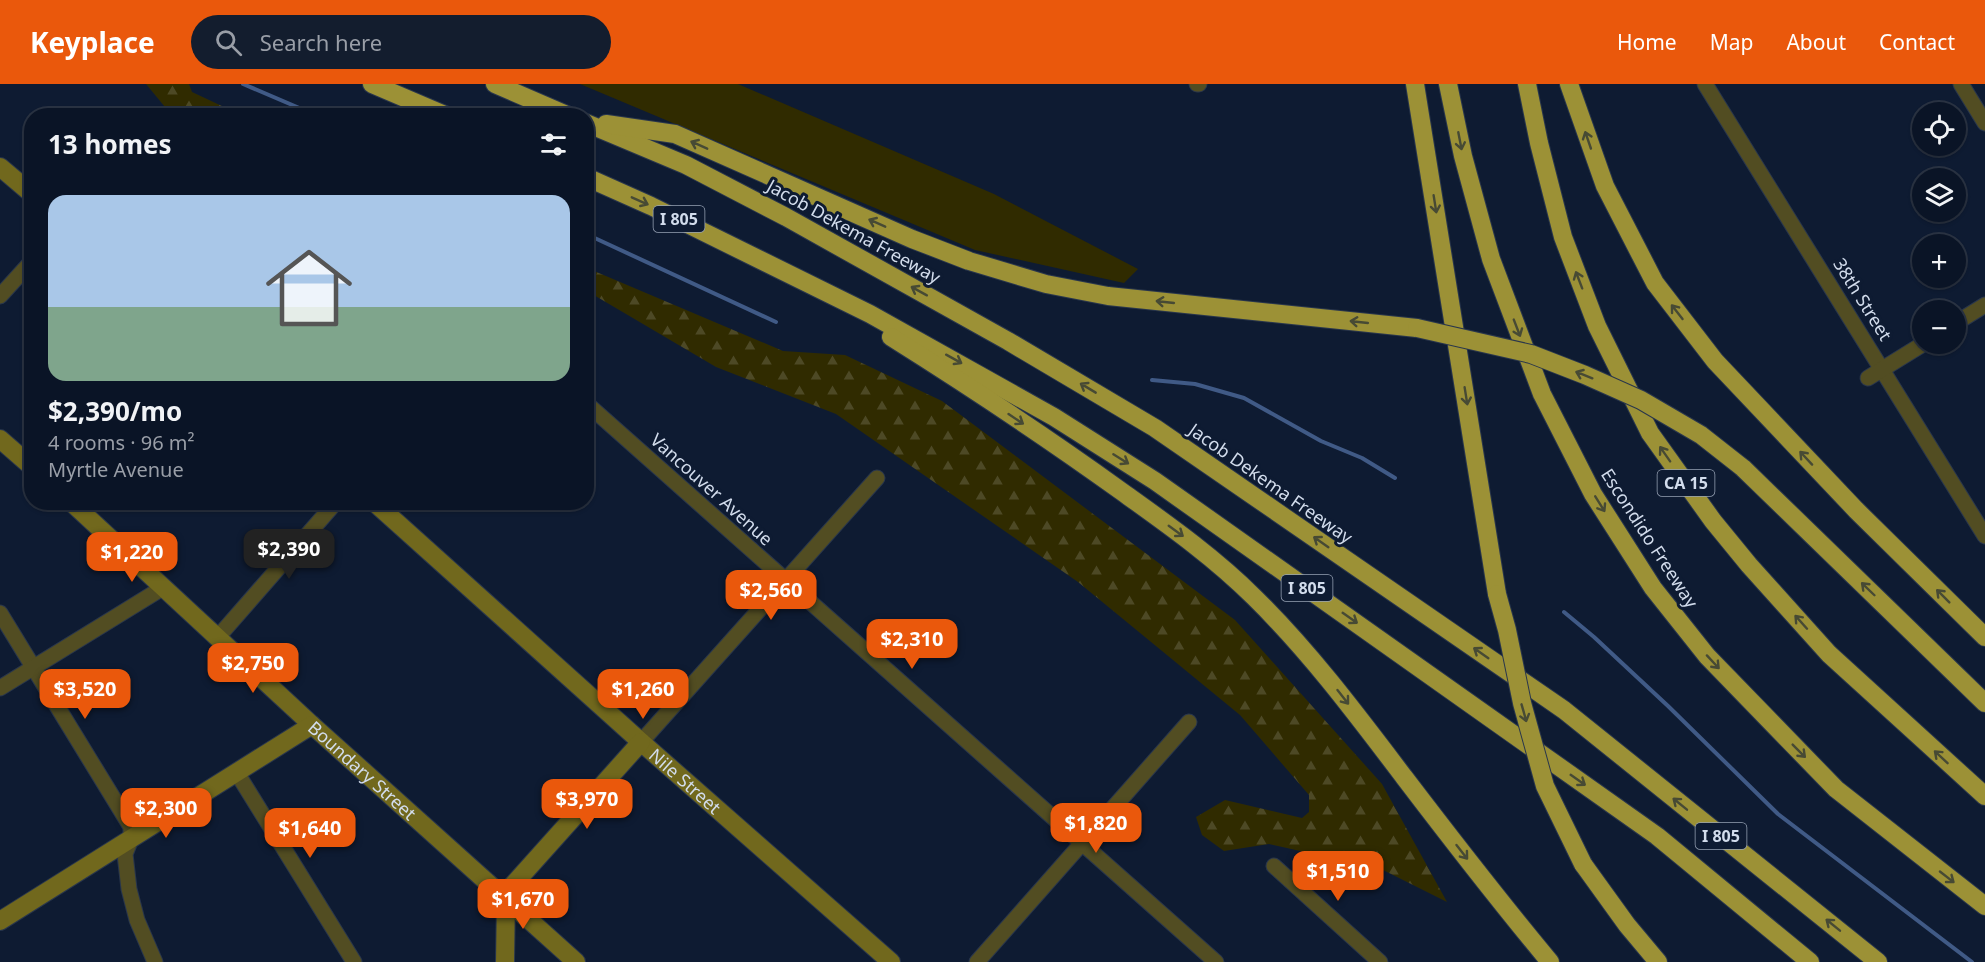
<!DOCTYPE html>
<html lang="en">
<head>
<meta charset="utf-8">
<style>
	body { margin:0; font-family:"Noto Sans",sans-serif; background:#131d2e; color:#f1f3f6; height:100vh; display:flex; flex-direction:column; font-size:22px; white-space:nowrap }
	* { box-sizing:border-box; margin:0 }
	p { font-size:20px; color:#999ea7 }
	.icon { flex:none; width:33px; height:33px; fill:none; stroke:currentColor; stroke-width:2; stroke-linecap:round; stroke-linejoin:round }
	.map { position:relative; flex:1; overflow:hidden }
	.panel { position:absolute; left:24px; top:24px; width:570px; height:402px; display:flex; flex-direction:column; background:#0a1426; border-radius:24px; box-shadow:0 2px 4px #0004,0 0 0 2px #2a3343 }
	.panel>* { flex:none }
	.buttons { position:absolute; left:1912px; top:18px; display:grid; gap:12px }
	.buttons a { display:grid; place-items:center; width:54px; height:54px; border-radius:50%; background:#0a1426; box-shadow:0 2px 4px #0004,0 0 0 2px #2a3343; font-size:30px }
	.price { position:absolute; translate:-50% -51px; padding:0 14px; border-radius:12px; background:#ea580c; color:#fff; font-size:20px; line-height:39px; filter:drop-shadow(0 2px 3px #0008) }
	.price::after { content:''; position:absolute; left:50%; top:36px; width:18px; height:14px; margin-left:-9px; background:inherit; clip-path:polygon(0 0,100% 0,50% 100%) }
	.price.active { background:#222; color:#fff }
	ul { padding:0; list-style:none }
	li { display:grid; align-content:center; gap:12px; height:318px; padding:0 24px }
	li span { display:grid; place-items:center; height:186px; border-radius:18px; color:#555 }
	li>.icon { margin-inline-start:auto }
	span .icon { width:108px; height:108px; fill:#fffc; stroke-width:1 }
	li b { font-size:26px }
	h2 { display:flex; justify-content:space-between; align-items:center; height:72px; padding:0 24px; font-size:26px }
	header { display:flex; align-items:center; gap:36px; box-sizing:border-box; height:84px; padding:0 30px; background:#ea580c; color:#fff }
	header strong { font-size:28px }
	nav { display:flex; gap:33px; margin-inline-start:auto; font-size:21px }
	.search { width:420px; height:54px; background:#131d2e; display:flex; align-items:center; gap:15px; box-sizing:border-box; padding:0 21px; border-radius:33px; color:#999ea7; font-size:22px }
	.map>svg:first-child { display:block }
	.green { fill:#302b00 }
	.forest { fill:url(#forest-firs) }
	.lines { fill:none; stroke-linecap:round; stroke-linejoin:round }
	.stream { stroke:#405a86; stroke-width:4 }
	.street-casing { stroke:#29364c; stroke-width:17 }
	.secondary-casing { stroke:#29364c; stroke-width:20 }
	.highway-casing { stroke:#29364c; stroke-width:20 }
	.street { stroke:#524d22; stroke-width:15 }
	.secondary { stroke:#71681d; stroke-width:18 }
	.highway { stroke:#9c9136; stroke-width:18 }
	.highway-bridge-casing { stroke:#29364c; stroke-width:20; stroke-linecap:butt }
	.highway-bridge { stroke:#9c9136; stroke-width:18 }
	.oneway { stroke:#474a34 }
	.labels { text-anchor:middle; dominant-baseline:central; stroke-width:6; stroke-linejoin:round; paint-order:stroke }
	.shield { fill:#0e1b32; stroke:#97a2b4; stroke-width:1.5 }
	.shield-label { font-size:16px; font-weight:bold; fill:#d2dcec }
	.street-label { font-size:18px; fill:#d2dcec; stroke:#0e1b32 }
</style>
</head>
<body>
<header>
<strong>Keyplace</strong>
<div class="search"><svg class="icon" aria-label="search" viewBox="0 0 24 24"><circle cx="10" cy="10" r="6"/><path d="M15 15l6 6"/></svg>Search here</div>
<nav><a>Home</a><a>Map</a><a>About</a><a>Contact</a></nav>
</header>
<div class="map">
<svg width="1985" height="878" viewBox="0 0 1985 878">
	<defs>
		<pattern id="forest-firs" width="22" height="20" patternUnits="userSpaceOnUse" patternTransform="scale(1.5)"><rect width="22" height="20" fill="#302b00"/><path d="M5 1l3.5 6h-7zM16 11l3.5 6h-7z" fill="#4d4925"/></pattern>
	</defs>
	<rect width="100%" height="100%" fill="#0e1b32"/>
	<polygon class="green" points="580,0 738,0 994,110 1138,185 1124,199 975,166"/>
	<g class="forest">
		<polygon points="146,0 189,0 192,8 241,31 184,31 165,23"/>
		<polygon points="587,184 783,267 845,271 942,317 1235,536 1382,700 1447,818 1381,785 1269,760 1224,767 1202,751 1196,733 1225,716 1302,734 1309,728 1309,711 1240,631 1078,498 836,330 716,283 587,207"/>
	</g>
	<g class="lines">
		<g class="stream">
			<polyline points="243,0 318,32"/>
			<polyline points="586,150 776,238"/>
			<polyline points="1152,296 1195,300 1244,314 1321,357 1362,374 1395,394"/>
			<polyline points="1564,528 1594,553 1668,622 1778,730 1972,878"/>
		</g>
		<g class="street-casing">
			<g id="street">
				<polyline points="1197,0 1199,0"/>
				<polyline points="1705,0 1985,452"/>
				<polyline points="1961,0 1985,39"/>
				<polyline points="0,212 32,177"/>
				<polyline points="1956,239 1985,221"/>
				<polyline points="1868,294 1923,260"/>
				<polyline points="586,319 1216,878"/>
				<polyline points="0,529 131,743 131,755 125,770 129,805 137,836 155,878"/>
				<polyline points="218,553 336,418"/>
				<polyline points="0,604 164,503"/>
				<polyline points="641,658 877,394"/>
				<polyline points="237,689 354,878"/>
				<polyline points="1274,782 1380,878"/>
				<polyline points="977,878 1189,638"/>
			</g>
		</g>
		<g class="secondary-casing">
			<g id="secondary">
				<polyline points="0,83 32,110"/>
				<polyline points="0,355 32,383"/>
				<path id="s1" d="M 71,418 L 312,641 L 576,878"/>
				<path id="s2" d="M 374,418 L 641,658 L 891,878"/>
				<polyline points="0,837 312,641"/>
				<polyline points="505,878 506,815 512,802 641,658"/>
			</g>
		</g>
		<g class="highway-casing">
			<g id="highway">
				<polyline points="372,0 447,32"/>
				<polyline points="495,0 569,32"/>
				<polyline points="1415,0 1497,510"/>
				<polyline points="1448,0 1463,72 1491,175 1542,310 1593,410 1653,504 1707,572 1836,705 1985,822"/>
				<polyline points="1527,0 1539,59 1563,153 1597,242 1650,349 1713,437 1749,481 1829,570 1985,712"/>
				<polyline points="1569,0 1605,102 1655,199 1715,277 1856,426 1985,553"/>
				<polyline points="586,39 686,81 786,133 1008,257 1155,344 1564,626 1878,878"/>
				<polyline points="606,40 675,50 912,155 969,177 1046,200 1108,212 1417,244"/>
				<polyline points="586,93 651,122 870,230 1054,333 1155,397 1657,752 1810,878"/>
				<path d="M 891,253 C 969,302 1046,353 1121,407 C 1167,440 1214,473 1254,513 C 1310,568 1357,631 1404,693 C 1452,756 1500,818 1550,878"/>
				<polyline points="1743,384 1985,619"/>
				<polyline points="1583,780 1627,841 1658,878"/>
			</g>
		</g>
		<use href="#street" class="street"/>
		<use href="#secondary" class="secondary"/>
		<use href="#highway" class="highway"/>
		<g class="highway-bridge-casing">
			<g id="highway-bridge">
				<polyline points="1417,244 1531,270 1585,291 1641,316 1701,351 1743,384"/>
				<polyline points="1497,510 1507,546 1522,619 1545,702 1583,780"/>
			</g>
		</g>
		<use href="#highway-bridge" class="highway-bridge"/>
	</g>
	<defs><path id="oneway-shaft" d="M-6 0H5M1.5-3L5.5 0L1.5 3" fill="none" stroke-width="1.6" stroke-linecap="round" stroke-linejoin="round" transform="scale(1.5)"/></defs>
	<g class="oneway">
		<use href="#oneway-shaft" transform="translate(1588 56) rotate(-109)"/>
		<use href="#oneway-shaft" transform="translate(1460 57) rotate(79)"/>
		<use href="#oneway-shaft" transform="translate(699 61) rotate(-156)"/>
		<use href="#oneway-shaft" transform="translate(640 117) rotate(24)"/>
		<use href="#oneway-shaft" transform="translate(1435 120) rotate(81)"/>
		<use href="#oneway-shaft" transform="translate(877 139) rotate(-156)"/>
		<use href="#oneway-shaft" transform="translate(1579 196) rotate(-111)"/>
		<use href="#oneway-shaft" transform="translate(919 207) rotate(-151)"/>
		<use href="#oneway-shaft" transform="translate(1165 218) rotate(-174)"/>
		<use href="#oneway-shaft" transform="translate(1677 228) rotate(-128)"/>
		<use href="#oneway-shaft" transform="translate(1359 238) rotate(-174)"/>
		<use href="#oneway-shaft" transform="translate(1517 244) rotate(69)"/>
		<use href="#oneway-shaft" transform="translate(954 275) rotate(29)"/>
		<use href="#oneway-shaft" transform="translate(1584 291) rotate(-158)"/>
		<use href="#oneway-shaft" transform="translate(1088 304) rotate(-149)"/>
		<use href="#oneway-shaft" transform="translate(1466 312) rotate(81)"/>
		<use href="#oneway-shaft" transform="translate(1016 335) rotate(34)"/>
		<use href="#oneway-shaft" transform="translate(1665 370) rotate(-125)"/>
		<use href="#oneway-shaft" transform="translate(1806 374) rotate(-133)"/>
		<use href="#oneway-shaft" transform="translate(1121 375) rotate(32)"/>
		<use href="#oneway-shaft" transform="translate(1600 420) rotate(58)"/>
		<use href="#oneway-shaft" transform="translate(1176 447) rotate(36)"/>
		<use href="#oneway-shaft" transform="translate(1321 458) rotate(-145)"/>
		<use href="#oneway-shaft" transform="translate(1868 505) rotate(-136)"/>
		<use href="#oneway-shaft" transform="translate(1943 512) rotate(-135)"/>
		<use href="#oneway-shaft" transform="translate(1350 534) rotate(35)"/>
		<use href="#oneway-shaft" transform="translate(1801 538) rotate(-132)"/>
		<use href="#oneway-shaft" transform="translate(1481 569) rotate(-145)"/>
		<use href="#oneway-shaft" transform="translate(1713 578) rotate(47)"/>
		<use href="#oneway-shaft" transform="translate(1343 613) rotate(52)"/>
		<use href="#oneway-shaft" transform="translate(1524 629) rotate(74)"/>
		<use href="#oneway-shaft" transform="translate(1799 667) rotate(45)"/>
		<use href="#oneway-shaft" transform="translate(1941 673) rotate(-137)"/>
		<use href="#oneway-shaft" transform="translate(1578 696) rotate(35)"/>
		<use href="#oneway-shaft" transform="translate(1680 720) rotate(-141)"/>
		<use href="#oneway-shaft" transform="translate(1462 768) rotate(52)"/>
		<use href="#oneway-shaft" transform="translate(1947 793) rotate(38)"/>
		<use href="#oneway-shaft" transform="translate(1833 841) rotate(-141)"/>
	</g>
	<g class="labels">
		<g class="shield">
			<rect x="653.5" y="122" width="51" height="26" rx="4.5"/>
			<rect x="1657.5" y="386" width="57" height="26" rx="4.5"/>
			<rect x="1281.5" y="491" width="51" height="26" rx="4.5"/>
			<rect x="1695.5" y="739" width="51" height="26" rx="4.5"/>
		</g>
		<g class="shield-label">
			<text x="679" y="135">I 805</text>
			<text x="1686" y="399">CA 15</text>
			<text x="1307" y="504">I 805</text>
			<text x="1721" y="752">I 805</text>
		</g>
		<g class="street-label">
			<text transform="translate(854 147) rotate(29)">Jacob Dekema Freeway</text>
			<text transform="translate(1863 215) rotate(58)">38th Street</text>
			<text transform="translate(1271 399) rotate(35)">Jacob Dekema Freeway</text>
			<text transform="translate(712 405) rotate(42)">Vancouver Avenue</text>
			<text transform="translate(1650 454) rotate(57)">Escondido Freeway</text>
			<text stroke="none"><textPath href="#s1" startOffset="396">Boundary Street</textPath></text>
			<text stroke="none"><textPath href="#s2" startOffset="418">Nile Street</textPath></text>
		</g>
	</g>
</svg>
<div class="buttons">
<a><svg class="icon" aria-label="locate" viewBox="0 0 24 24"><circle cx="12" cy="12" r="6"/><path d="M12 2v4M12 18v4M2 12h4M18 12h4"/></svg></a>
<a><svg class="icon" aria-label="layers" viewBox="0 0 24 24"><path d="M12 4l9 5-9 5-9-5zM3 14l9 5 9-5"/></svg></a>
<a>+</a>
<a>−</a>
</div>
<b class="price active" style="left:289px;top:496px">$2,390</b>
<b class="price" style="left:132px;top:499px">$1,220</b>
<b class="price" style="left:771px;top:537px">$2,560</b>
<b class="price" style="left:912px;top:586px">$2,310</b>
<b class="price" style="left:253px;top:610px">$2,750</b>
<b class="price" style="left:85px;top:636px">$3,520</b>
<b class="price" style="left:643px;top:636px">$1,260</b>
<b class="price" style="left:587px;top:746px">$3,970</b>
<b class="price" style="left:166px;top:755px">$2,300</b>
<b class="price" style="left:1096px;top:770px">$1,820</b>
<b class="price" style="left:310px;top:775px">$1,640</b>
<b class="price" style="left:1338px;top:818px">$1,510</b>
<b class="price" style="left:523px;top:846px">$1,670</b>
<section class="panel">
<h2>13 homes<svg class="icon" aria-label="filters" viewBox="0 0 24 24"><path d="M4 7h16M4 17h16"/><circle cx="9" cy="7" r="2"/><circle cx="15" cy="17" r="2"/></svg></h2>
<ul>
<li><span style="background:linear-gradient(#a9c7e8 60%,#7fa58c 0)"><svg class="icon" aria-label="home" viewBox="0 0 24 24"><path d="M3 11l9-7 9 7M6 9v11h12V9"/></svg></span><div><b>$2,390/mo</b><p>4 rooms · 96 m²</p><p>Myrtle Avenue</p></div></li>
</ul>
</section>
</div>
</body>
</html>
